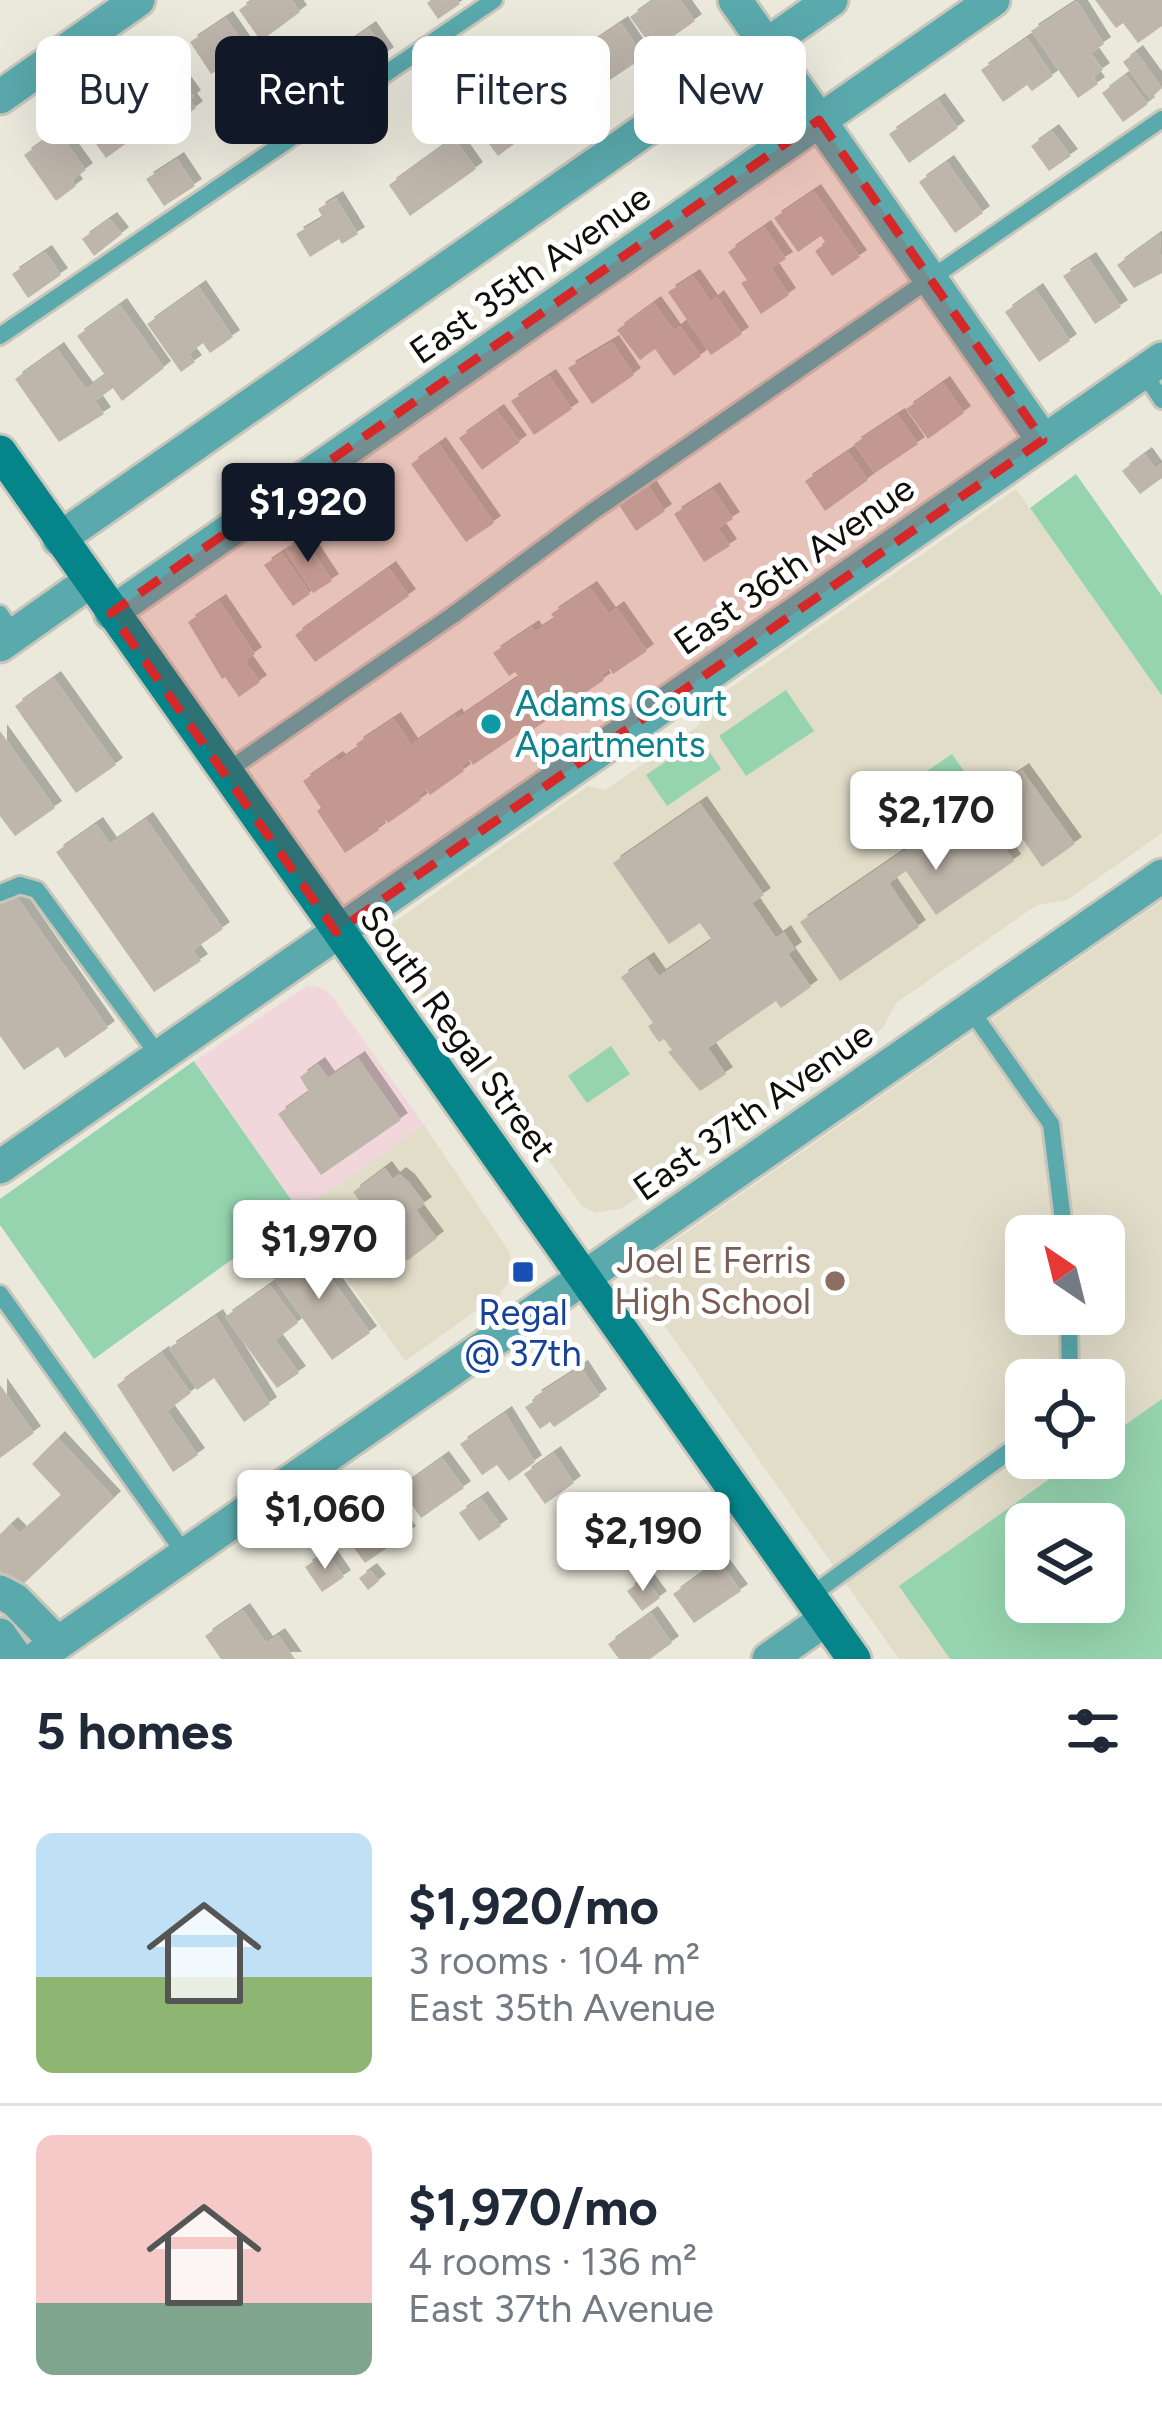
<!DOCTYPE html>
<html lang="en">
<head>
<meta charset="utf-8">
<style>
	body { margin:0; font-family:Figtree,sans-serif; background:#f6f6f7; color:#1f2937; height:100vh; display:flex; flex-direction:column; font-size:45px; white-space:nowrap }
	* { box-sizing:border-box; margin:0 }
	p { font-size:39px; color:#747a83 }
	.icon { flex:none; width:66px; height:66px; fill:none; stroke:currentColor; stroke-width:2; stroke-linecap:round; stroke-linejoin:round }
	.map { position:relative; height:1659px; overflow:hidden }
	.sheet { display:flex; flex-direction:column; background:#fff; flex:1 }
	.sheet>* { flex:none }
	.top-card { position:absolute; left:36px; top:36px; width:1092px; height:108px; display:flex; gap:24px }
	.needle { width:78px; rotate:325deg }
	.controls { position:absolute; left:1005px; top:1215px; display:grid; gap:24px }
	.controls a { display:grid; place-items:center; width:120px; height:120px; border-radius:18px; background:#fff; box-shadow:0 12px 48px #0002; font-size:60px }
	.price { position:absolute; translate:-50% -102px; padding:0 27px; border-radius:12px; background:#fff; color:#222; font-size:39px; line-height:78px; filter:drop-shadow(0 3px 6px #0008) }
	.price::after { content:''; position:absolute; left:50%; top:72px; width:36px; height:27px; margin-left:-18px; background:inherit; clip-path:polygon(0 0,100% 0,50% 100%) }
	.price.current { background:#111827; color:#fff }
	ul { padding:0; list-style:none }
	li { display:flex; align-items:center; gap:36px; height:300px; padding:0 36px }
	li+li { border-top:3px solid #e0e1e3 }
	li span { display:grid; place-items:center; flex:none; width:336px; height:240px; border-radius:18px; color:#555 }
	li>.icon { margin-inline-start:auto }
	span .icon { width:144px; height:144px; fill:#fffc; stroke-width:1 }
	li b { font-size:51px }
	h2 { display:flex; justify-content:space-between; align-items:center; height:144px; padding:0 36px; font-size:51px }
	.tag { padding:0 42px; border-radius:18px; background:#fff; box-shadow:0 12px 48px #0002; font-size:42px; line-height:108px }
	.tag.current { background:#111827; color:#fff }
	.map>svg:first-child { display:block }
	.commercial { fill:#f1d7db }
	.built { fill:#e1ddc9; fill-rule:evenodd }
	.green { fill:#95d4ae; fill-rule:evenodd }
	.building { fill:#beb5ab; filter:url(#shadow) }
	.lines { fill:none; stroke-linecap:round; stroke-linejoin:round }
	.service-casing { stroke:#c8c6ba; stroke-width:22 }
	.minor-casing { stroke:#c8c6ba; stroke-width:39 }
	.tertiary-casing { stroke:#c8c6ba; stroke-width:39 }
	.secondary-casing { stroke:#c8c6ba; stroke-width:39 }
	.service { stroke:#5aa9ad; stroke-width:16 }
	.minor { stroke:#5aa9ad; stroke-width:33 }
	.tertiary { stroke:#5aa9ad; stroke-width:33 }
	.secondary { stroke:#05858a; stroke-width:33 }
	.marked { fill:#d62828; fill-opacity:0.2; stroke:#d62828; stroke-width:9; stroke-dasharray:24 15; stroke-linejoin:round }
	.culture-dot { fill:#0f9aa8; stroke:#fff; stroke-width:4.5 }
	.transit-dot { fill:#1a4fb4; stroke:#fff; stroke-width:4.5 }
	.education-dot { fill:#8d6e63; stroke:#fff; stroke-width:4.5 }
	.labels { text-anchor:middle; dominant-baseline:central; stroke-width:10; stroke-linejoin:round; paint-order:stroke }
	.street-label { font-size:36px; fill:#0f0e0a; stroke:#fff }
	.culture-label { font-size:36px; fill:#0d838f; stroke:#fff; text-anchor:start }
	.education-label { font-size:36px; fill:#785e54; stroke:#fff; text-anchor:end }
	.transit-label { font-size:36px; fill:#164399; stroke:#fff }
</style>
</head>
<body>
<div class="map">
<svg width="1162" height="1659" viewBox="0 0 1162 1659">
	<defs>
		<filter id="shadow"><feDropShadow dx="7" dy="-7" stdDeviation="0" flood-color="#0004"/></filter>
	</defs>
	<rect width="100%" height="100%" fill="#ebe9dc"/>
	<polygon class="commercial" points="308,985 324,989 332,996 424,1125 299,1211 195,1061"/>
	<g class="built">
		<polygon points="1016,489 1162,696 1162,833 1067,900 1037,905 896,1003 883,1028 623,1208 596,1213 582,1206 476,1061 392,960 386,949 393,923 588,786 605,790 698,726 706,705"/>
		<path d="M 1162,901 L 1162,1659 L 899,1659 L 652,1308 L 644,1291 L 644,1272 L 661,1250 ZM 1026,1236 L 1104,1236 L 1104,1314 L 1026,1314 ZM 1026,1380 L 1104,1380 L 1104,1458 L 1026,1458 ZM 1026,1524 L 1104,1524 L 1104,1602 L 1026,1602 Z"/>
		<polygon points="424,1125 510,1253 511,1267 508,1282 500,1294 405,1361 299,1211"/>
	</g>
	<g class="green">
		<polygon points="1076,474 1162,596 1162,696 1030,508"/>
		<polygon points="786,690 814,731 746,776 719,736"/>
		<polygon points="700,738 721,769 667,806 646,775"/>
		<polygon points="952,754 982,797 904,851 883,821 911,801 902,788"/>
		<polygon points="611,1046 630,1074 587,1103 568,1076"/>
		<polygon points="194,1061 299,1211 94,1359 0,1225 0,1199"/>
		<path d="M 1162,1399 L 1162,1659 L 950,1659 L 899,1586 L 1079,1458 L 1104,1458 L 1104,1440 ZM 1026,1524 L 1104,1524 L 1104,1602 L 1026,1602 Z"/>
	</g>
	<g class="building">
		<polygon points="253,0 292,0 300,12 261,41 239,10"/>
		<polygon points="431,0 457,0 460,4 438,19 427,3"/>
		<polygon points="654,0 680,0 695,21 654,50 630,17"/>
		<polygon points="1095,0 1162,0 1162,26 1138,43 1123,23 1116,28"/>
		<polygon points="1077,1 1104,44 1091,53 1103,70 1093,77 1098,84 1078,98 1031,31"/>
		<polygon points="226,18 248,50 211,74 190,42"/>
		<polygon points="621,23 644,57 604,84 581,50"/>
		<polygon points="369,28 387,54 354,77 336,51"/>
		<polygon points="1027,38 1053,76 1032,91 1027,85 1003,102 981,70"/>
		<polygon points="1136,52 1162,88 1150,99 1123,62"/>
		<polygon points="570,57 593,91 555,118 532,84"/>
		<polygon points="169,62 194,97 190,100 196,108 176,123 169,114 164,117 140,83"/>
		<polygon points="1126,75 1148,104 1123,122 1102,93"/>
		<polygon points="257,91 278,122 248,142 228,112"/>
		<polygon points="121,97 145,130 106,158 82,124"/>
		<polygon points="510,98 533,130 498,156 475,125"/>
		<polygon points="938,100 958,128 909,163 889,134"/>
		<polygon points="58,131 86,170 72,180 76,186 56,201 24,155"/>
		<polygon points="1052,131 1071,156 1049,171 1031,146"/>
		<polygon points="454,138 476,169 410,216 389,185"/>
		<polygon points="177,159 195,186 164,206 146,179"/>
		<polygon points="947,162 983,213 955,233 919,182"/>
		<polygon points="814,191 860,257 832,276 815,251 826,243 821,236 798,252 774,218"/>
		<polygon points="336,198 358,234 342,244 339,239 310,257 296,234 323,218 318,209"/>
		<polygon points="110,219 122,234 94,256 82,239"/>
		<polygon points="764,227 786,259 771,268 789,295 761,314 741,283 747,280 728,252"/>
		<polygon points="1160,234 1162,273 1134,288 1117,265"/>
		<polygon points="45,252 61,275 28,298 12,274"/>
		<polygon points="1089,259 1121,307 1095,324 1063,276"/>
		<polygon points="693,276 711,302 717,297 742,334 711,355 668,292"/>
		<polygon points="199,287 233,337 210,353 203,343 189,354 195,362 181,372 147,324"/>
		<polygon points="1036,290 1070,341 1039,362 1005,312"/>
		<polygon points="654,303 674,331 680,326 701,356 674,376 655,349 640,360 617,330"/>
		<polygon points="120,305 164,368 122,401 113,388 95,401 104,414 59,442 15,379 57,349 86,389 105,375 77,336"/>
		<polygon points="612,342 634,375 592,404 568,368"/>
		<polygon points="549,376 572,409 534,435 511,401"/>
		<polygon points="943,383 964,413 928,439 906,409"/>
		<polygon points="497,411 520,442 482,470 459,438"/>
		<polygon points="898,415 918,444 875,473 854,444"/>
		<polygon points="439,444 494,523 466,542 411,464"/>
		<polygon points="848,452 868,480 825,511 805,481"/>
		<polygon points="1145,454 1155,468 1162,463 1162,478 1140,494 1122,471"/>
		<polygon points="648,485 665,511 636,531 619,505"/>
		<polygon points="713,489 733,519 718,528 730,546 704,562 674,514"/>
		<polygon points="303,537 332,581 313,593 285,550"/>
		<polygon points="282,553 310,594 293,606 264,565"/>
		<polygon points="389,568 409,596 315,662 295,635"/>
		<polygon points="590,588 609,614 617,608 647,651 613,674 610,669 601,675 604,680 570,703 567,699 560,704 563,709 528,733 526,729 473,765 470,760 461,766 464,771 430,795 426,789 418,796 421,800 388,823 386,820 377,826 379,830 345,853 317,811 321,808 303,781 336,758 339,761 358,748 356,744 394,719 411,745 455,715 457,719 519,677 515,672 509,676 493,653 532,627 535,632 555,619 551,614"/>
		<polygon points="219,601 255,654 245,661 260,682 239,697 225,677 222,679 188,622"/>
		<polygon points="54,678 116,765 76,793 15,706"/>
		<polygon points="0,731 55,808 15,836 0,816"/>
		<polygon points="1022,770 1075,844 1042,867 1022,838 1006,849 1014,861 936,915 906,871 889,883 919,927 840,981 800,922"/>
		<polygon points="700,803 764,895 752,903 776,938 784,932 795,949 788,954 811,987 781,1008 776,1001 708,1048 726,1074 700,1091 668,1052 672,1050 664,1039 659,1042 653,1034 648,1026 653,1023 621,977 647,959 659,976 712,940 700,923 669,944 613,863"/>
		<polygon points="146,819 223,929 193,950 201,961 154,992 56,852 96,824 110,844"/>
		<polygon points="14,893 108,1028 65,1058 58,1047 24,1070 0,1036 0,903"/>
		<polygon points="358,1058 401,1120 321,1175 278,1114 309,1092 300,1077 318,1064 328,1078"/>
		<polygon points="385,1168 393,1179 399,1174 408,1181 425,1204 416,1210 437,1238 407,1261 353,1192"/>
		<polygon points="306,1243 370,1333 332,1360 268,1270"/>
		<polygon points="270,1285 298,1323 275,1340 299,1373 277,1388 225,1317"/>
		<polygon points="216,1316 270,1404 244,1422 214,1378 197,1390 169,1348"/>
		<polygon points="162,1353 191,1393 167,1411 198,1455 173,1472 117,1385"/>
		<polygon points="581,1367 600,1396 554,1427 550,1422 540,1429 525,1407 536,1400 534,1397"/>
		<polygon points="0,1385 34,1433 0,1458"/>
		<polygon points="505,1413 535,1462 509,1481 497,1465 482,1475 460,1444"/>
		<polygon points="58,1438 114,1498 17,1590 0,1572 0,1534 11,1524 20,1533 61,1495 32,1464"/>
		<polygon points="554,1453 574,1483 545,1504 524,1474"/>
		<polygon points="442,1458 464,1488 421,1518 400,1488"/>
		<polygon points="481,1498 501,1526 479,1541 459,1513"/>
		<polygon points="386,1502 409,1533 365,1563 343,1533"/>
		<polygon points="646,1522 664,1549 641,1566 622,1539"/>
		<polygon points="327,1552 344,1577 322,1592 305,1567"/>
		<polygon points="719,1561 741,1591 694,1623 673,1594"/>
		<polygon points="370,1570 379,1581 368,1590 359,1578"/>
		<polygon points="645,1578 660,1598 642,1611 627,1591"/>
		<polygon points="243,1610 266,1643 278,1635 295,1659 221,1659 205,1636"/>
		<polygon points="651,1613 672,1643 650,1659 619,1659 608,1644"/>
	</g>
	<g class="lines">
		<g class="service-casing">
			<g id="service">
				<polyline points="0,336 494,0"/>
				<polyline points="1143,372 1162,400"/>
				<polyline points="0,614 14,634"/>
				<polyline points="224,773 453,615 592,512 1162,119"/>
				<polyline points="0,893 20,885 37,890 159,1056"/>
				<polyline points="970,1009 1051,1124 1065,1236"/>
				<polyline points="0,1294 185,1554"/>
				<polyline points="1069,1314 1070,1380"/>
				<polyline points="810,1596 1026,1439"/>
			</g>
		</g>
		<g class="minor-casing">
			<g id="minor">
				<polyline points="735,0 1043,440"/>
				<polyline points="0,97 138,0"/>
				<polyline points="59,539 831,0"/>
				<polyline points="111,613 993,0"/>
				<polyline points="0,645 89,582"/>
				<polyline points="0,1167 1162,359"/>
				<polyline points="0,1592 15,1600 57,1643"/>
				<polyline points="0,1635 17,1659"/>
				<polyline points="769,1659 826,1619"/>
			</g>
		</g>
		<g class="tertiary-casing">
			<polyline id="tertiary" points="35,1659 1162,876"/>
		</g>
		<g class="secondary-casing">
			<polyline id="secondary" points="0,452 854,1659"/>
		</g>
		<use href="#service" class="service"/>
		<use href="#minor" class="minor"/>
		<use href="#tertiary" class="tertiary"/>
		<use href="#secondary" class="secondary"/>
	</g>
	<path class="marked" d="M 819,120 L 1043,440 L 336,932 L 111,613 Z"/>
	<circle class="culture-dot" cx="491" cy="724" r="12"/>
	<rect class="transit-dot" x="511" y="1260" width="24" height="24" rx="6"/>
	<circle class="education-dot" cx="835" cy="1281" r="12"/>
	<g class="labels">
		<g class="street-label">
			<text transform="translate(530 274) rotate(-35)">East 35th Avenue</text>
			<text transform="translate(794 565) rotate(-35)">East 36th Avenue</text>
			<text transform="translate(458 1033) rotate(54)">South Regal Street</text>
			<text transform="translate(753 1111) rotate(-35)">East 37th Avenue</text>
		</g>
		<g class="culture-label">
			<text x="515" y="703">Adams Court<tspan x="515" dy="41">Apartments</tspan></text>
		</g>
		<g class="education-label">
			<text x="811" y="1260">Joel E Ferris<tspan x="811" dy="41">High School</tspan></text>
		</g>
		<g class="transit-label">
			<text x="523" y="1312">Regal<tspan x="523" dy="41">@ 37th</tspan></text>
		</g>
	</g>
</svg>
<div class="controls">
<a><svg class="needle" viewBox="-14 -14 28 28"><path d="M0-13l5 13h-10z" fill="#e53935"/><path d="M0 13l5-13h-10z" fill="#747a83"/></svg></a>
<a><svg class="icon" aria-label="locate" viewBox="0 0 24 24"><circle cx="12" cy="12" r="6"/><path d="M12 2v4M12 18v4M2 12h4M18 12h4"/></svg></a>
<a><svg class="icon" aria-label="layers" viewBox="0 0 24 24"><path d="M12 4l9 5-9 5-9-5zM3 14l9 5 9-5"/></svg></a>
</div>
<b class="price current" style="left:308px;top:565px">$1,920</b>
<b class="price" style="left:936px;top:873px">$2,170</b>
<b class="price" style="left:319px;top:1302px">$1,970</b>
<b class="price" style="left:325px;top:1572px">$1,060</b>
<b class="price" style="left:643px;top:1594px">$2,190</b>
<div class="top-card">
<a class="tag">Buy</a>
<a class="tag current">Rent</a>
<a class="tag">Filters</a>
<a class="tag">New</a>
</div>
</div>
<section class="sheet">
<h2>5 homes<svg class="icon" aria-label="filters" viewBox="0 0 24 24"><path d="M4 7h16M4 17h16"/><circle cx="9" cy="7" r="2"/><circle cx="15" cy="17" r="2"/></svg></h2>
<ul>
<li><span style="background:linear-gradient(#bfe0f5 60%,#8fb573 0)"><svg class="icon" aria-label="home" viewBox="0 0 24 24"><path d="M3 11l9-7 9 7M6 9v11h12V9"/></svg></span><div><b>$1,920/mo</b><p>3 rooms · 104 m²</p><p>East 35th Avenue</p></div></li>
<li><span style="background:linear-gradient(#f6c9c9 70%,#7fa58c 0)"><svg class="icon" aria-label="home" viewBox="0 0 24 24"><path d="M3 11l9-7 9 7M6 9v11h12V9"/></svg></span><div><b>$1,970/mo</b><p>4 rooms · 136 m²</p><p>East 37th Avenue</p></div></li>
</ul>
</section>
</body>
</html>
